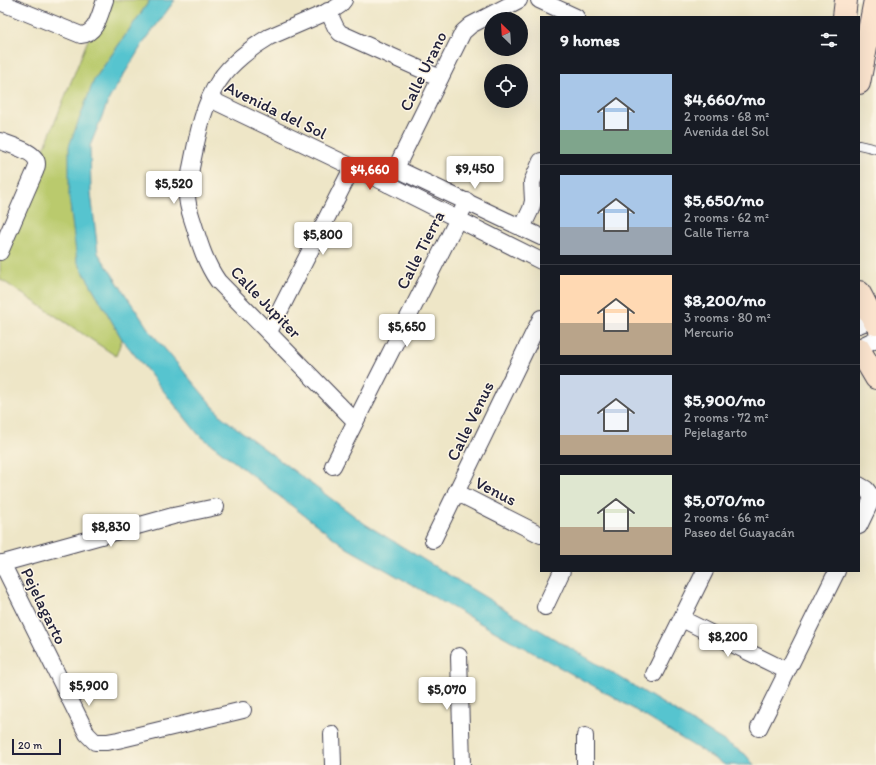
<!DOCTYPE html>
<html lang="en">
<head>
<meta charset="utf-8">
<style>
	body { margin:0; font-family:Itim,sans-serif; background:#20242c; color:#f1f3f6; height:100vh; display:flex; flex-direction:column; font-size:15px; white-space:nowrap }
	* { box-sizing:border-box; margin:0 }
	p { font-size:13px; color:#9ea1a6 }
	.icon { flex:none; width:22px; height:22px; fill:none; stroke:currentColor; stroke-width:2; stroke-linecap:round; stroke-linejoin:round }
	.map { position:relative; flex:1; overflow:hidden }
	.sheet { position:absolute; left:540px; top:16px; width:320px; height:556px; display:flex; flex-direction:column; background:#171b24; border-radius:0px; box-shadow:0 4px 16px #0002 }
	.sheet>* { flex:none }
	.needle { width:26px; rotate:335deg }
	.fabs { position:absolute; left:484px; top:12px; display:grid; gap:8px }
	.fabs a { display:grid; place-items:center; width:44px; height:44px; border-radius:50%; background:#171b24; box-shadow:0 4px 16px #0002; font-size:20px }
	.scale { position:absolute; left:12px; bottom:10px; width:49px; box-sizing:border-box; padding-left:4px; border:2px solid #22223b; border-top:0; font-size:11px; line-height:14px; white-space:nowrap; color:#22223b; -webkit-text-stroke:3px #fcf5e5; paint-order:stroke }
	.price { position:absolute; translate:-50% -34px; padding:0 9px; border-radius:4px; background:#fff; color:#222; font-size:13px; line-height:26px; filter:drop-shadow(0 1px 2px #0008) }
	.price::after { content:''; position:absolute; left:50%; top:24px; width:12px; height:9px; margin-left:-6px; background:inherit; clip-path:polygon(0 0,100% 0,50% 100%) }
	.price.on { background:#c8321e; color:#fff }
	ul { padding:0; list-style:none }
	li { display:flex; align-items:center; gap:12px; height:100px; padding:0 20px }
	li+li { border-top:1px solid #363941 }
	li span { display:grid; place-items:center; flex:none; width:112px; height:80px; border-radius:0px; color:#555 }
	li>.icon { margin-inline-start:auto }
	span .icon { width:48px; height:48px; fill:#fffc; stroke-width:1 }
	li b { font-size:17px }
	h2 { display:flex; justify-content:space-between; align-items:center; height:48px; padding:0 20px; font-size:17px }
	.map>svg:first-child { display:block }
	.green { fill:#baca6d; stroke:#6e7654 }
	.water { fill:#57c4cf; stroke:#3c7385 }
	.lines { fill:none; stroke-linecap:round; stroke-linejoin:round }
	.service-casing { stroke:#413f50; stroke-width:10 }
	.minor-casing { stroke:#413f50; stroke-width:18 }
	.secondary-casing { stroke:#413f50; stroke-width:24 }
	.service { stroke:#fff; stroke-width:8 }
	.minor { stroke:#fff; stroke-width:16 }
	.secondary { stroke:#fce5cf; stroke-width:22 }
	.labels { text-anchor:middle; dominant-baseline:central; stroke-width:3; stroke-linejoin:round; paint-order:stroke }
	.street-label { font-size:17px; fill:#22223b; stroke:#fcf5e5 }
</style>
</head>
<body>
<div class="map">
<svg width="876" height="765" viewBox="0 0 876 765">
	<rect width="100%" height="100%" fill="#fcf5e5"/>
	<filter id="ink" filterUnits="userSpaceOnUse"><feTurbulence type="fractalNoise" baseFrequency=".025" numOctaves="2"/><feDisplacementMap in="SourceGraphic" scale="8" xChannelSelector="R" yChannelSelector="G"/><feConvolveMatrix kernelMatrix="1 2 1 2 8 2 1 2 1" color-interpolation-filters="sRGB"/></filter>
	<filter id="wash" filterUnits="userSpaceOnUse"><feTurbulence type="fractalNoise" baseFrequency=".012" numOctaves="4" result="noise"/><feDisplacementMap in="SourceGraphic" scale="16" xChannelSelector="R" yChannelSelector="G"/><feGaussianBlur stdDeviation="0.9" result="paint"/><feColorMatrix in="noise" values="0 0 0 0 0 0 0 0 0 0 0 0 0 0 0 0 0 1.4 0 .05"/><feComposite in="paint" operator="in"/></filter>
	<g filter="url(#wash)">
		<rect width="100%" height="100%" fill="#eee6c7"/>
		<polygon class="green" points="104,0 150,0 94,80 77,261 122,339 116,356 0,279 0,252 33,176"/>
		<polygon class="water" points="150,0 175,0 142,45 109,99 90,146 91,193 98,253 149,330 222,417 365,524 526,622 621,678 745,754 754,765 725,765 612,696 510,640 347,548 198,434 122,339 77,261 69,197 69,146 94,80"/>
	</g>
	<g filter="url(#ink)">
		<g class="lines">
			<g class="service-casing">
				<polyline id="service" points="859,145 876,149"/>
			</g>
			<g class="minor-casing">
				<g id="minor">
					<path d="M 344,0 L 340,5 L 334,9 L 269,37 C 252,47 230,64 219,81 C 202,106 197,139 191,168 C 190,177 187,186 187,195 C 187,206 191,215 194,225 C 200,245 206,264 218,281 L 355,421"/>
					<polyline points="539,0 576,17"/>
					<path d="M 0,2 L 81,35 C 97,34 100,13 105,0"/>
					<polyline points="328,11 336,28 340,33 440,78"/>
					<polyline points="210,99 388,184 541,261"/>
					<path d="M 0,141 C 10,145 37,152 37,164 C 37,168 35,172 33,176 L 0,252"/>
					<polyline points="397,169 541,237"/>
					<polyline points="388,184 463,32 471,25 519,0"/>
					<polyline points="522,228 531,209 533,201 532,182 541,161"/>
					<polyline points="859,325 873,319"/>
					<polyline points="269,332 352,168"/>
					<polyline points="859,347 876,339"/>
					<polyline points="333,466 467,201"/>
					<polyline points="859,485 866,489 872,497 870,503 859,526"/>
					<polyline points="456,492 541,535"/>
					<polyline points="433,540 541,318"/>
					<polyline points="2,563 87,734 95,742 107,742 118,740 243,710"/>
					<polyline points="0,564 173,516 216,507"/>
					<polyline points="545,607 562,571"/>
					<polyline points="682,619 787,671"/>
					<polyline points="459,656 462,765"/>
					<polyline points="654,674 705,571"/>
					<polyline points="759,728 837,571"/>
					<polyline points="332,734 333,765"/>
					<polyline points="585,736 585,765"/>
				</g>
			</g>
			<g class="secondary-casing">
				<g id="secondary">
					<polyline points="844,17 846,0"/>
					<polyline points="859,83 875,0"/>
					<polyline points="859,292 876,324"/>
					<polyline points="859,349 876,378"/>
				</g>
			</g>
			<use href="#service" class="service"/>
			<use href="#minor" class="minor"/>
			<use href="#secondary" class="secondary"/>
		</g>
	</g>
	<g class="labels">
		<g class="street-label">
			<text transform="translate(423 71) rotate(-64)">Calle Urano</text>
			<text transform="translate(276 110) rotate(26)">Avenida del Sol</text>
			<text transform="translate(420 250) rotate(-63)">Calle Tierra</text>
			<text transform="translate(266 302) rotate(46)">Calle Jupiter</text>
			<text transform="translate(470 421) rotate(-64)">Calle Venus</text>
			<text transform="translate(496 491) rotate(27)">Venus</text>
			<text transform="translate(44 606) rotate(64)">Pejelagarto</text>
		</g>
	</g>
</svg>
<div class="fabs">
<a><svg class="needle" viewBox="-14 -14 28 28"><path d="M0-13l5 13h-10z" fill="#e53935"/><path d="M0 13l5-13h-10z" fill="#9ea1a6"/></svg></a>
<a><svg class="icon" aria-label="locate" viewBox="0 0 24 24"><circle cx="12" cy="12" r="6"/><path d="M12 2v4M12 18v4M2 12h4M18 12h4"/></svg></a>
</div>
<div class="scale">20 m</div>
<b class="price" style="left:475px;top:190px">$9,450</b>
<b class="price on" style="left:370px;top:191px">$4,660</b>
<b class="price" style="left:174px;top:205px">$5,520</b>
<b class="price" style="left:323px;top:256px">$5,800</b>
<b class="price" style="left:407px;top:348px">$5,650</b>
<b class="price" style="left:111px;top:548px">$8,830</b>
<b class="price" style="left:728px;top:658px">$8,200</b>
<b class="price" style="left:89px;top:707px">$5,900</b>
<b class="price" style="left:447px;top:711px">$5,070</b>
<section class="sheet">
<h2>9 homes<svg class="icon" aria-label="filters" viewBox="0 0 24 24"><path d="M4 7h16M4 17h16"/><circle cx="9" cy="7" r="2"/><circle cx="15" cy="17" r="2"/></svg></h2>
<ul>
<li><span style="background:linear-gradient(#a9c7e8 70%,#7fa58c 0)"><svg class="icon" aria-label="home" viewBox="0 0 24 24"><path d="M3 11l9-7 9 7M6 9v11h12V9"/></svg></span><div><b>$4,660/mo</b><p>2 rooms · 68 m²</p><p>Avenida del Sol</p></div></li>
<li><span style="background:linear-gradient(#a9c7e8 65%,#9aa5b1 0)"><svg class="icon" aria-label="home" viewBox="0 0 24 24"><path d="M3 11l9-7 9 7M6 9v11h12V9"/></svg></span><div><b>$5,650/mo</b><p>2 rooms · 62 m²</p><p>Calle Tierra</p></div></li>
<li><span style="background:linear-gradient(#ffd9b3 60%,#b9a48a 0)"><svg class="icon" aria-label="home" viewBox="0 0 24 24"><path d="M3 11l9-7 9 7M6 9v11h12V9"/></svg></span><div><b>$8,200/mo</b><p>3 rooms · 80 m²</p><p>Mercurio</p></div></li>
<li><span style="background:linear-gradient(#c9d6e8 75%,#b9a48a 0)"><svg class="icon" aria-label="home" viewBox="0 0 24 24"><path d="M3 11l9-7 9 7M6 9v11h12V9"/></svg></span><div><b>$5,900/mo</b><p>2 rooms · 72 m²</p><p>Pejelagarto</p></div></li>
<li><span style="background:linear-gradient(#dfe7d0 65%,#b9a48a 0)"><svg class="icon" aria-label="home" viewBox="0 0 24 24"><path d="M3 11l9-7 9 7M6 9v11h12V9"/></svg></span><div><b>$5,070/mo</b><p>2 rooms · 66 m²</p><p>Paseo del Guayacán</p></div></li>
</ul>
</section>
</div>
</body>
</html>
